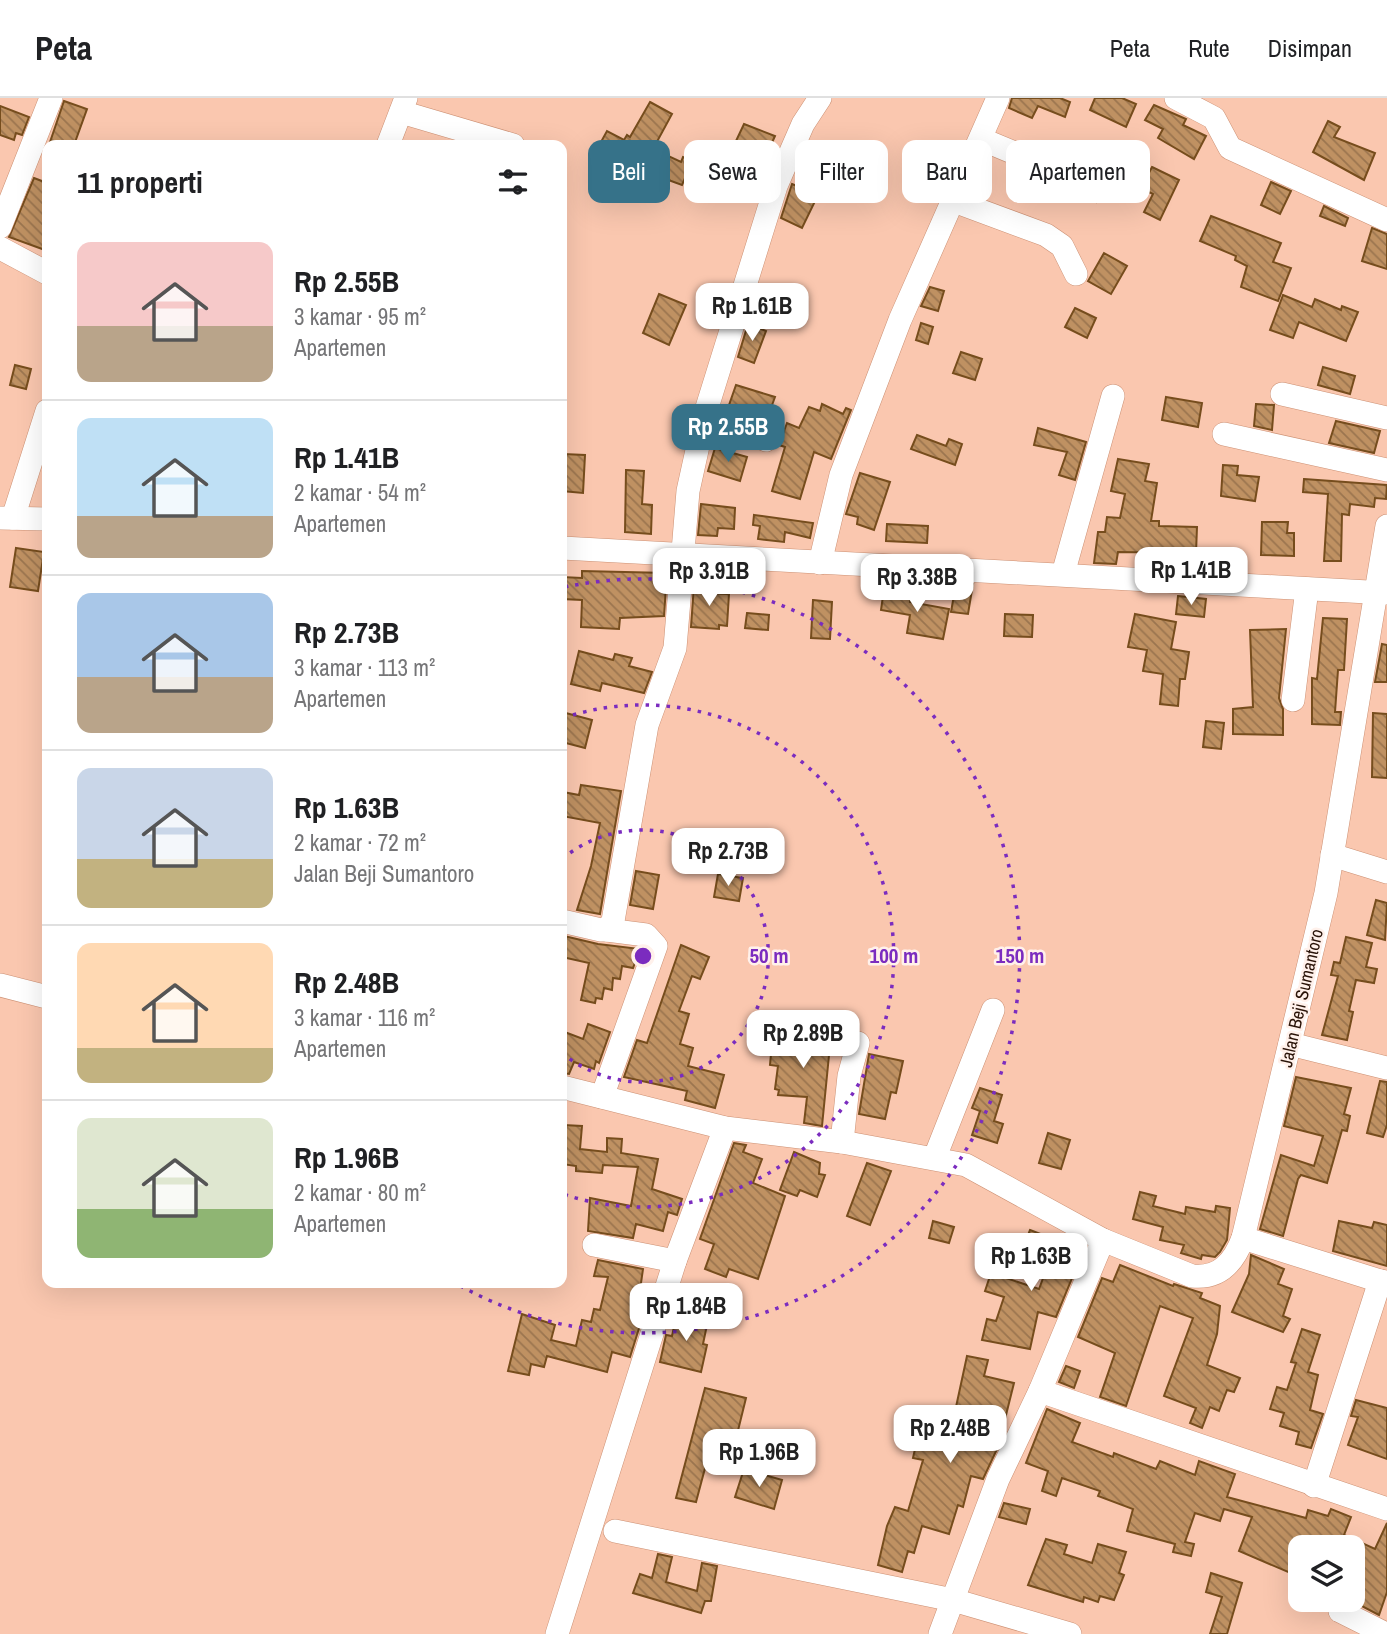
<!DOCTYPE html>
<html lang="id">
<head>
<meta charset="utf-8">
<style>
	body { margin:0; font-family:"Archivo Narrow",sans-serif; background:#f6f6f6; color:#202124; height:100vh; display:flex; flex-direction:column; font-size:26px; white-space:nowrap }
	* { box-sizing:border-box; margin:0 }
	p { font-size:23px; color:#757577 }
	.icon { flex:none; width:38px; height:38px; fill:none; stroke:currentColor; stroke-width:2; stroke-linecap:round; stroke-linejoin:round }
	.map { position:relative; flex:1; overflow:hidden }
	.side { position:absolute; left:42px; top:42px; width:525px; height:1148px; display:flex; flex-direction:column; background:#fff; border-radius:14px; box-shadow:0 7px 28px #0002 }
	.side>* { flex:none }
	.banner { position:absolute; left:588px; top:42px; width:665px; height:63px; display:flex; gap:14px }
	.tools { position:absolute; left:1288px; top:1437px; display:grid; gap:14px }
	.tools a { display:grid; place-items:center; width:77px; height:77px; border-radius:14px; background:#fff; box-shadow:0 7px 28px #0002; font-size:35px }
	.price { position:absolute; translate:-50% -60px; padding:0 16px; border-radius:14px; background:#fff; color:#222; font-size:23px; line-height:46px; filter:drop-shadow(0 2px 4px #0008) }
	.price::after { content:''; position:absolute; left:50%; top:42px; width:21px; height:16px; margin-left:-10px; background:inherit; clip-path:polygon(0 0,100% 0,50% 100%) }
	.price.active { background:#367289; color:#fff }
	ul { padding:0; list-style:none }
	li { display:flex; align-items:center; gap:21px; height:175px; padding:0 35px }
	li+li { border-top:2px solid #e0e0e0 }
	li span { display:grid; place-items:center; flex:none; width:196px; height:140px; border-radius:14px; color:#555 }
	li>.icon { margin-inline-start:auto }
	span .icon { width:84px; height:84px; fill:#fffc; stroke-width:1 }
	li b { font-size:30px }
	h2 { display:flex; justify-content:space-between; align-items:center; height:84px; padding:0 35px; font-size:30px }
	.chip { padding:0 24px; border-radius:14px; background:#fff; box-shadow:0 7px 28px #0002; font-size:24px; line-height:63px }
	.chip.active { background:#367289; color:#fff }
	header { display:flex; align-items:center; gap:42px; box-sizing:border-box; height:98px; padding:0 35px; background:#fff; border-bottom:2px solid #e0e0e0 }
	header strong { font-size:33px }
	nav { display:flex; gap:38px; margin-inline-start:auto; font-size:24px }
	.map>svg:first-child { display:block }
	.building { fill:url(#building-back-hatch); stroke:#764d1d; stroke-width:2 }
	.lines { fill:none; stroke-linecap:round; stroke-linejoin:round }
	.minor-casing { stroke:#cc9073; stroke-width:24 }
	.minor { stroke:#fff; stroke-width:23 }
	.ring { fill:none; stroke:#7b2cbf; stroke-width:3.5; stroke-dasharray:3.5 7 }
	.labels { text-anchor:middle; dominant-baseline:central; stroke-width:5; stroke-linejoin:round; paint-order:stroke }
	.street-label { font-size:18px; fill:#291308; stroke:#fff1eb }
	.centre { fill:#7b2cbf; stroke:#fff1eb; stroke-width:3.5 }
	.ring-label { font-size:21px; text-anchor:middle; font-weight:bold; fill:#7b2cbf; stroke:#fff1eb; stroke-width:5; stroke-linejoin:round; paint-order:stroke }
</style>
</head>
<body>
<header>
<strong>Peta</strong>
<nav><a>Peta</a><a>Rute</a><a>Disimpan</a></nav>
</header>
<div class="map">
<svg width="1387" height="1536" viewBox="0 0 1387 1536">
	<defs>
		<pattern id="building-back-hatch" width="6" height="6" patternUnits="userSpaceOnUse" patternTransform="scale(1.75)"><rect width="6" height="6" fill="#bf9162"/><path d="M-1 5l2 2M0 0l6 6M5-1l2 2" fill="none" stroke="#9b754f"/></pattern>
	</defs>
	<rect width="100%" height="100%" fill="#fac7af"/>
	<g class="building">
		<polygon points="1012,0 1060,0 1070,4 1065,19 1038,8 1032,20 1009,10"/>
		<polygon points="1095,0 1122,0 1136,6 1126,29 1090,12"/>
		<polygon points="64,3 87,11 74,47 49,47"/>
		<polygon points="650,4 672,16 653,51 681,64 683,59 718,72 712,88 686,78 682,87 663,80 656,96 638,89 644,76 596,53 607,33 624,42 627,37 630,39"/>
		<polygon points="1154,7 1186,21 1183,27 1206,38 1194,61 1158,40 1163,31 1145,22"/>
		<polygon points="0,8 29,19 22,37 16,35 14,42 0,37"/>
		<polygon points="1328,23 1340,29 1334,39 1375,55 1364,82 1313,54"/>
		<polygon points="744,26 775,38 754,84 738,76 750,49 736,43"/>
		<polygon points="1083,61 1111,72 1096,104 1077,96 1084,79 1080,69"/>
		<polygon points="1152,69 1179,82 1160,122 1144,114 1153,96 1141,90"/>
		<polygon points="34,80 47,85 45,152 9,139"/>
		<polygon points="1271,84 1291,93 1280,116 1261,107"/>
		<polygon points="792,86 818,97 802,130 781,120"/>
		<polygon points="1324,108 1348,120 1345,128 1320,118"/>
		<polygon points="1211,118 1281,145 1273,164 1291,170 1278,203 1241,189 1247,168 1235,162 1236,158 1200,143"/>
		<polygon points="1372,130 1387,136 1387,171 1362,163"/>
		<polygon points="1104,155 1127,168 1111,196 1088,183"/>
		<polygon points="930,189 944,193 938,213 921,208"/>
		<polygon points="659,196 686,207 669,247 643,235"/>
		<polygon points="1283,197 1312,209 1315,201 1341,212 1342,208 1358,214 1346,243 1299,224 1293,240 1270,232"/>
		<polygon points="1075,210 1096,220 1087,240 1065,229"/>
		<polygon points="921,225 933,229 928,246 916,242"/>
		<polygon points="748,226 766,233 754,265 738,259"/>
		<polygon points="961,254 982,261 975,282 953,275"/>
		<polygon points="15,267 31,271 26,291 10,287"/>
		<polygon points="1323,269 1355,278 1350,296 1318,287"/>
		<polygon points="736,287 775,299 768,318 750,312 747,319 728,310"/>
		<polygon points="1166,299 1202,305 1198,329 1162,322"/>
		<polygon points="822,306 843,316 846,310 851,312 831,361 814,354 800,401 772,393 785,349 779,347 780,344 787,325 799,330 809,309 820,313"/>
		<polygon points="1256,306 1274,307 1272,332 1254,328"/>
		<polygon points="1336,323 1380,333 1374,355 1329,345"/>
		<polygon points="1038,330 1086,344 1075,382 1059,377 1067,354 1034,347"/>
		<polygon points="917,337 946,348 949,341 962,346 955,367 911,351"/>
		<polygon points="715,350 747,359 740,383 708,373"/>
		<polygon points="563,356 585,357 583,395 562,393"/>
		<polygon points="1118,361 1149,366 1145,383 1157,385 1151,423 1159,423 1159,428 1197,429 1196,455 1118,454 1116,466 1094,465 1098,434 1105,434 1107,419 1120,420 1125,396 1111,393"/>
		<polygon points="1223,367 1238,368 1237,377 1259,379 1255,403 1221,398"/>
		<polygon points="626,372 644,373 642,406 652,407 651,436 625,434"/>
		<polygon points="860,375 890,384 874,432 857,426 858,419 846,416"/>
		<polygon points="1304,381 1387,387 1386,401 1375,400 1374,409 1350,406 1349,417 1342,416 1341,463 1324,463 1328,396 1303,394"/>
		<polygon points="701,406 735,410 734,431 718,430 717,438 698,437"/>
		<polygon points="754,417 813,425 810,440 785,434 784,444 758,441 760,428 753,427"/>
		<polygon points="1262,424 1288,424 1287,435 1294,435 1294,458 1261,457"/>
		<polygon points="887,426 928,428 927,445 886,443"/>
		<polygon points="16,450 44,454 38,493 10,489"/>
		<polygon points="582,473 667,475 664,518 620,520 619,531 581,529 582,502 562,501 562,479 582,480"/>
		<polygon points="695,473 701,474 700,495 729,496 727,528 719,527 719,531 691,529"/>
		<polygon points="956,486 973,486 968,516 951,514"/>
		<polygon points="884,491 911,496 910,504 949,511 943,541 907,535 910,517 881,512"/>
		<polygon points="1178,498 1206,501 1204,519 1176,516"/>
		<polygon points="813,502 832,504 830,541 811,540"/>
		<polygon points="747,515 769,517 768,532 745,530"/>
		<polygon points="1005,516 1033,517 1032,539 1004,538"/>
		<polygon points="1135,516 1176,524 1171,551 1189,554 1185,581 1180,581 1178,608 1160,606 1163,576 1143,573 1147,552 1128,549"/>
		<polygon points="1323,520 1347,521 1344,572 1338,572 1335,614 1341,614 1340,627 1312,626 1312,580 1317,581"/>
		<polygon points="1286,531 1279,600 1283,611 1283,637 1233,636 1233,611 1253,609 1250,532"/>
		<polygon points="1382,546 1387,547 1387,584 1375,584"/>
		<polygon points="579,553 613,562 615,556 632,560 629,568 652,574 644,595 602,585 600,593 571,586"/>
		<polygon points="562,614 592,622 585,650 562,644"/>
		<polygon points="1373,615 1387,616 1387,680 1372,679"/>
		<polygon points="1206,623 1224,625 1221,651 1203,649"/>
		<polygon points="581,687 621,693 600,816 577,812 591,768 600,725 562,718 563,694 579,697"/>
		<polygon points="636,773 659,777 653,811 630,807"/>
		<polygon points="718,776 743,780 739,803 714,799"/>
		<polygon points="1376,802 1387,805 1385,842 1367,837"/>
		<polygon points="564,838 598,846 640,851 633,870 622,868 620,881 613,880 612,892 604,890 602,901 596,900 595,905 581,902 589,865 562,859"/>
		<polygon points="1346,839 1372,845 1366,869 1377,871 1374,885 1356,882 1349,913 1353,914 1347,942 1322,937 1338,878 1331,877 1334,864 1340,865"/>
		<polygon points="681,847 709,859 700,881 692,878 679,913 689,916 680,946 693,950 688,968 724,977 715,1010 685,1002 687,993 624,979 637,942 647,945"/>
		<polygon points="588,926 610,934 599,965 596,963 594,971 574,964 569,976 562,975 562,933 583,941"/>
		<polygon points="773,934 816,939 816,936 831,937 822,1028 804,1025 807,999 778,997 779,992 775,991 778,968 770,967"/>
		<polygon points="869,956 903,963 896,995 891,994 885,1021 859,1016"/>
		<polygon points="1296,979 1351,990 1344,1016 1350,1018 1347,1033 1342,1032 1327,1085 1301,1077 1298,1081 1283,1138 1260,1131 1281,1057 1314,1068 1323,1038 1284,1028"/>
		<polygon points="1380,983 1387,984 1387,1027 1383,1039 1367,1035"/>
		<polygon points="980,990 1002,997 994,1023 1003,1026 997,1045 972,1037 980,1013 972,1010"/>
		<polygon points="563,1027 582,1028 580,1051 607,1054 607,1040 622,1041 621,1055 658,1061 652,1091 682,1101 677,1117 668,1114 663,1133 636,1126 633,1140 588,1133 590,1100 631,1108 638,1069 603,1067 602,1075 576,1073 576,1068 562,1066"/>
		<polygon points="1048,1035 1070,1042 1061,1071 1039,1065"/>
		<polygon points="734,1045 746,1047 743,1054 762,1061 753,1085 785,1098 758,1181 729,1171 726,1179 705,1171 714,1146 700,1141"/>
		<polygon points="794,1054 820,1065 819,1076 825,1077 817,1099 800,1092 797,1098 780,1092"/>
		<polygon points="867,1065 891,1073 870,1127 847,1118"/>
		<polygon points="1140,1094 1156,1098 1153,1108 1185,1116 1186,1109 1215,1114 1216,1108 1230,1110 1227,1142 1220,1154 1215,1159 1202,1157 1201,1161 1181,1155 1184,1147 1160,1142 1163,1129 1133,1121"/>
		<polygon points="933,1123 954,1129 949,1145 929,1140"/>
		<polygon points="1339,1123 1372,1130 1374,1124 1387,1127 1387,1168 1333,1153"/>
		<polygon points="1030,1132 1051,1140 1049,1144 1082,1156 1056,1219 1038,1214 1030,1251 982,1242 987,1221 996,1223 1004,1199 985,1193 991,1175 1039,1191 1048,1167 1020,1157"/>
		<polygon points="1251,1157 1284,1171 1278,1186 1292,1191 1283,1218 1290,1221 1283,1234 1232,1214 1249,1176"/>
		<polygon points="598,1162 643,1171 638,1206 646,1208 630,1259 612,1254 607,1274 547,1258 544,1269 531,1266 529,1277 508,1273 522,1216 555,1227 551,1242 576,1248 582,1222 591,1224 594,1211 600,1212 608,1179 594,1178"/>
		<polygon points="1120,1167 1173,1188 1174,1186 1202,1195 1200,1200 1220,1208 1217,1236 1207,1267 1240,1280 1234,1294 1227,1292 1219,1313 1210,1309 1202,1330 1190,1325 1196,1310 1164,1298 1193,1220 1160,1208 1126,1308 1100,1299 1115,1255 1078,1239 1102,1180 1113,1184"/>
		<polygon points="677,1215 708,1222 703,1246 707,1247 701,1274 660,1264 666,1237 672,1238"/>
		<polygon points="1302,1231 1320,1237 1308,1274 1318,1277 1310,1312 1323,1316 1311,1350 1296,1346 1299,1334 1280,1328 1284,1315 1270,1311 1277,1289 1287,1292 1296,1265 1291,1264"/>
		<polygon points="967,1258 988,1262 984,1278 1014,1285 1002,1333 1005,1334 983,1381 971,1378 963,1409 958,1407 949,1436 922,1428 914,1455 908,1453 902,1474 878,1467 887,1428 895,1409 908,1413 923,1362 913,1360 918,1338 963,1350 973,1313 956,1309"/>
		<polygon points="1066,1268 1080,1273 1074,1290 1059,1284"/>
		<polygon points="705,1290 746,1300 730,1365 708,1359 696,1404 676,1400"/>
		<polygon points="1356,1302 1387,1310 1387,1361 1348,1347 1358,1319 1351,1318"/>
		<polygon points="1047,1311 1080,1325 1072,1344 1113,1359 1114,1355 1156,1371 1160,1363 1195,1377 1199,1363 1235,1376 1227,1399 1306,1420 1308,1412 1328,1418 1331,1411 1351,1419 1344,1437 1375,1451 1387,1425 1387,1494 1379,1517 1352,1503 1353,1449 1300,1446 1300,1479 1239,1453 1252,1419 1224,1411 1220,1423 1195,1415 1185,1444 1194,1446 1191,1458 1173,1454 1175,1446 1127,1433 1133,1411 1098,1398 1100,1393 1062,1380 1056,1398 1042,1393 1048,1373 1026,1365"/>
		<polygon points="744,1371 782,1382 774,1411 735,1399"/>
		<polygon points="1004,1405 1030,1411 1026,1426 999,1419"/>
		<polygon points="1046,1441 1067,1447 1064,1456 1092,1465 1098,1446 1126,1454 1119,1475 1124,1477 1114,1502 1100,1498 1098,1504 1084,1499 1083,1504 1028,1487"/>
		<polygon points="658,1456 672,1459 666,1484 697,1493 702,1465 717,1468 711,1503 705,1503 701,1515 633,1495 640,1476 652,1480"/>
		<polygon points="1211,1475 1242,1485 1227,1536 1210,1536 1222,1499 1206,1494"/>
	</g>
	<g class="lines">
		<g class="minor-casing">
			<g id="minor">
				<polyline points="1176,0 1214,20 1230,50 1387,122"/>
				<polyline points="401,14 513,47"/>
				<polyline points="981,41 1070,78"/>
				<polyline points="388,47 406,0"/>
				<polyline points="954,103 1046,137 1062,148 1076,176"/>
				<polyline points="0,129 51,0"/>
				<polyline points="0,150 47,175"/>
				<polyline points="1282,296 1387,320"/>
				<polyline points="705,316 766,342"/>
				<polyline points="1224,336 1387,372"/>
				<polyline points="0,420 47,421"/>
				<polyline points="13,420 47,313"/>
				<polyline points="562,450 1387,495"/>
				<polyline points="820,465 841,377 900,222 998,0"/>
				<polyline points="1063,476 1113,298"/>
				<polyline points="1293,602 1307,491"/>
				<polyline points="1332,757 1387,774"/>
				<polyline points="562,823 601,832 607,832 613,823 647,627 675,550 688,393 705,316 776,88 803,26 820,0"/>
				<polyline points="0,887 47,899"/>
				<polyline points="1290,946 1387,970"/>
				<path d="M 562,989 L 725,1030 L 842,1044 L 966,1067 L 1103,1142 L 1192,1178 C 1220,1181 1234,1164 1243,1140 L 1326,795 L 1387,428"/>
				<polyline points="602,999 656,848 646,837 607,832"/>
				<polyline points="842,1044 849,978 858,945"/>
				<polyline points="935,1059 993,912"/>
				<polyline points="1243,1140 1380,1183"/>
				<polyline points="594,1147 675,1163"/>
				<polyline points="1040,1293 1387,1411"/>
				<polyline points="1314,1388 1380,1183 1387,1184"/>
				<polyline points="615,1433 953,1502 1070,1536"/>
				<polyline points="1340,1513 1386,1536"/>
				<polyline points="557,1536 675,1163 725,1030"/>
				<polyline points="940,1536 998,1381 1040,1293 1103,1142"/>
			</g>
		</g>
		<use href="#minor" class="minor"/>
	</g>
	<g class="ring">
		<path d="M562 761A126 126 0 1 1 562 955"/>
		<path d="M563 620A251 251 0 1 1 563 1096"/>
		<path d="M565 489A377 377 0 1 1 457 1186"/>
	</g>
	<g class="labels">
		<g class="street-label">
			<text transform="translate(1301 900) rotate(-77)">Jalan Beji Sumantoro</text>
		</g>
	</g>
	<circle cx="643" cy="858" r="10" class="centre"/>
	<g class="ring-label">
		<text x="769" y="865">50 m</text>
		<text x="894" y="865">100 m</text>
		<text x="1020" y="865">150 m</text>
	</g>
</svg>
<div class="tools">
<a><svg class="icon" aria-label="layers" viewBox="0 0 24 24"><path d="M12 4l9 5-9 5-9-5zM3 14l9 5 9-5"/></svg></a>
</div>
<b class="price" style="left:752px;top:245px">Rp 1.61B</b>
<b class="price active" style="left:728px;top:366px">Rp 2.55B</b>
<b class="price" style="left:1191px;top:509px">Rp 1.41B</b>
<b class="price" style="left:709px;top:510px">Rp 3.91B</b>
<b class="price" style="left:917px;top:516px">Rp 3.38B</b>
<b class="price" style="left:728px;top:790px">Rp 2.73B</b>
<b class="price" style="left:803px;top:972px">Rp 2.89B</b>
<b class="price" style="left:1031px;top:1195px">Rp 1.63B</b>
<b class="price" style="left:686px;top:1245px">Rp 1.84B</b>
<b class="price" style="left:950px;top:1367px">Rp 2.48B</b>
<b class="price" style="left:759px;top:1391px">Rp 1.96B</b>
<div class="banner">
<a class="chip active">Beli</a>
<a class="chip">Sewa</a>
<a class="chip">Filter</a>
<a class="chip">Baru</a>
<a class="chip">Apartemen</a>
</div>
<section class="side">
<h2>11 properti<svg class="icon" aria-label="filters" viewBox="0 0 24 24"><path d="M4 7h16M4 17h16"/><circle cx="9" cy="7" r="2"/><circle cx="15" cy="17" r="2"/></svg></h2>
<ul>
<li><span style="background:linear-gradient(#f6c9c9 60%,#b9a48a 0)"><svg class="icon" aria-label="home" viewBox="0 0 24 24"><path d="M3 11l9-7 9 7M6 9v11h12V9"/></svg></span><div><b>Rp 2.55B</b><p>3 kamar · 95 m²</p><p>Apartemen</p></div></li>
<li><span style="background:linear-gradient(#bfe0f5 70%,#b9a48a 0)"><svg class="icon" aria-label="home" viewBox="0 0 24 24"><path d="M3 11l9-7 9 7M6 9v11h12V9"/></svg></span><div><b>Rp 1.41B</b><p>2 kamar · 54 m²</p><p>Apartemen</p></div></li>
<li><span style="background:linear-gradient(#a9c7e8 60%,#b9a48a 0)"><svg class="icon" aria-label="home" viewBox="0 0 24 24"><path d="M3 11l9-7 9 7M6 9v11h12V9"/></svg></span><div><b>Rp 2.73B</b><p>3 kamar · 113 m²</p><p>Apartemen</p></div></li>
<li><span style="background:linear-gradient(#c9d6e8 65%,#c2b280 0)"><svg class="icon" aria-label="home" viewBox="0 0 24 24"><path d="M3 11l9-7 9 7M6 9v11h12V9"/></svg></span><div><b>Rp 1.63B</b><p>2 kamar · 72 m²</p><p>Jalan Beji Sumantoro</p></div></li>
<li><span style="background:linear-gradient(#ffd9b3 75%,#c2b280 0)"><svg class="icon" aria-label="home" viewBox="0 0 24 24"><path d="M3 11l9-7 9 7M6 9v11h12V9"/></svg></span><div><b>Rp 2.48B</b><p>3 kamar · 116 m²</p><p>Apartemen</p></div></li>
<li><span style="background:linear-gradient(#dfe7d0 65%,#8fb573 0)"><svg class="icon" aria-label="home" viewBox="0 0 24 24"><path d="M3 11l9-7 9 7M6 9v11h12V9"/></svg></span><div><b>Rp 1.96B</b><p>2 kamar · 80 m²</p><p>Apartemen</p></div></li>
</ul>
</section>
</div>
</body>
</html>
